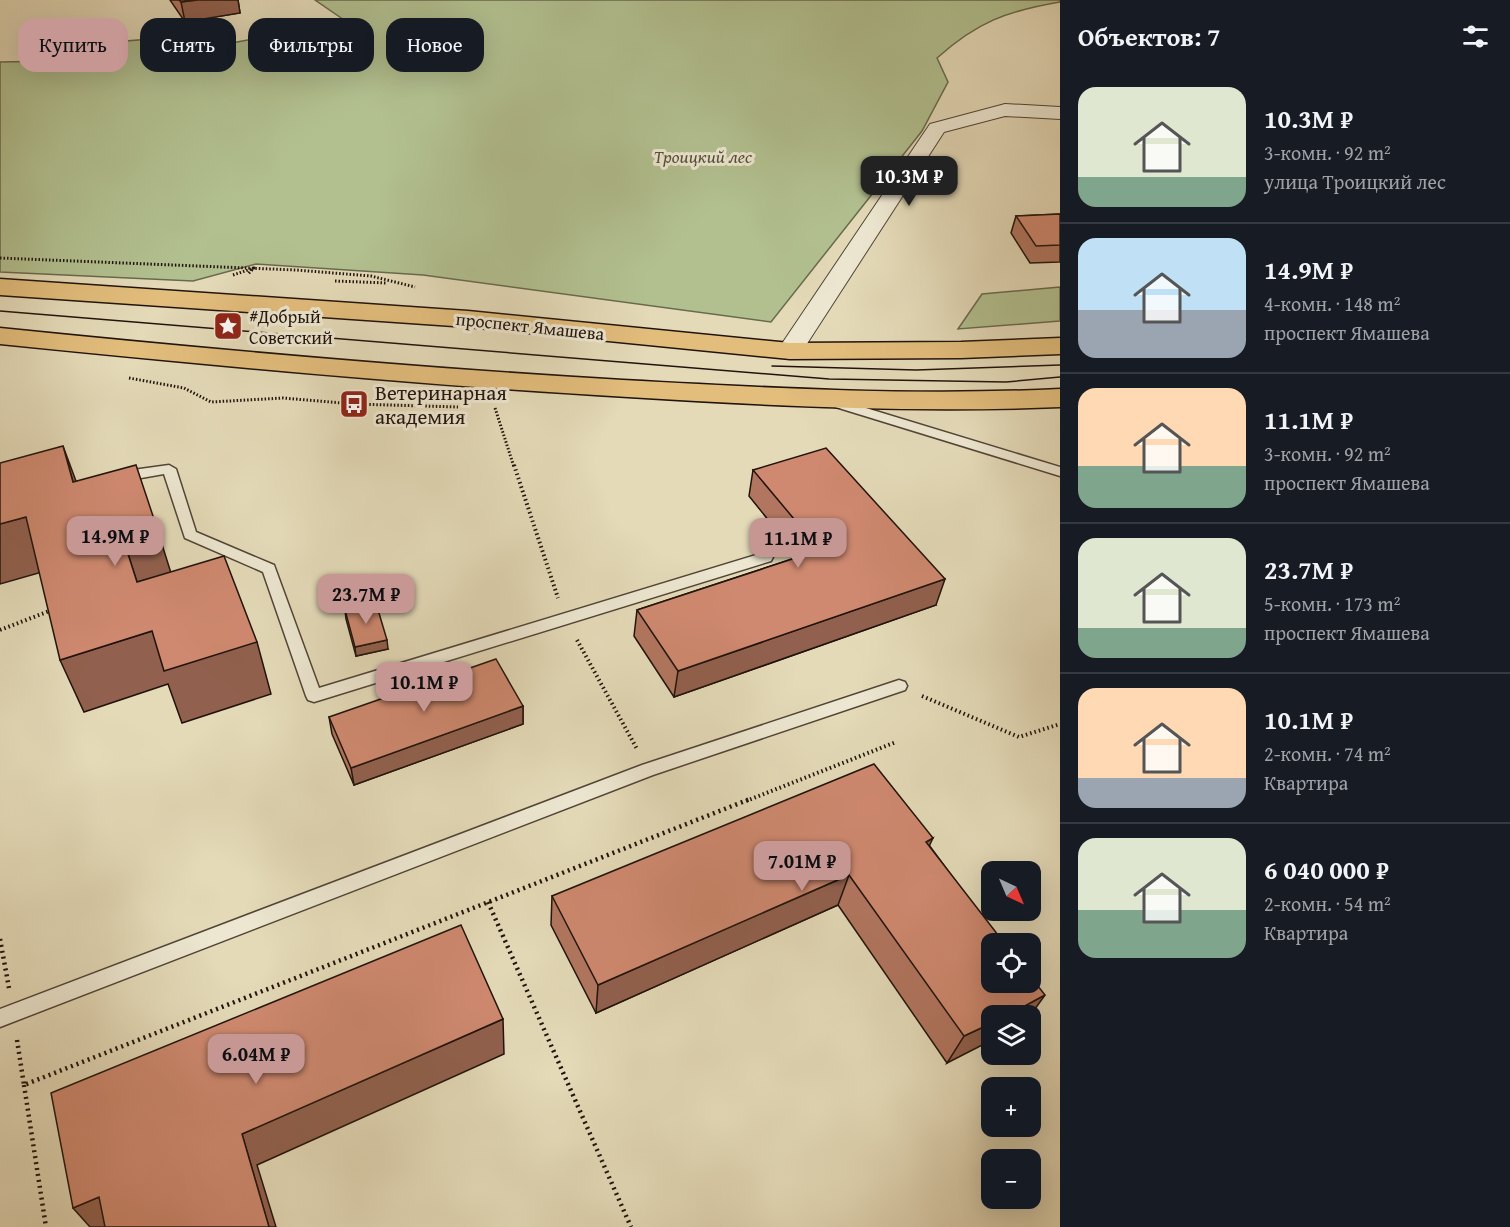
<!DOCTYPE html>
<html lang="ru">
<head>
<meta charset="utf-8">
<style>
	body { margin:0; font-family:"Gentium Book Plus",serif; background:#20242c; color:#f1f3f6; height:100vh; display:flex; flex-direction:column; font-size:22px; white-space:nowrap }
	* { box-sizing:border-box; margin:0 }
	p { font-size:20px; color:#9ea1a6 }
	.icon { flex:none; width:33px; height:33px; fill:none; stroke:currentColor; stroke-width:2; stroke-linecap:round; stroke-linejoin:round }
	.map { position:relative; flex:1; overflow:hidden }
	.sheet { display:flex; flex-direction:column; background:#171b24; width:450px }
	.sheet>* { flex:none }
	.banner { position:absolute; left:18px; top:18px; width:570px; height:54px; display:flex; gap:12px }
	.needle { width:39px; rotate:136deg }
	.controls { position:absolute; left:981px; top:861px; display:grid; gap:12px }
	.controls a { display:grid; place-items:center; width:60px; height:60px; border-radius:12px; background:#171b24; box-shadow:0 6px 24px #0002; font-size:30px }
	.price { position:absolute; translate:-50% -51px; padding:0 14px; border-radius:12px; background:#c59692; color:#111; font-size:20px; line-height:39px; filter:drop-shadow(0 2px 3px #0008) }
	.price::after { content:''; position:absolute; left:50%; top:36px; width:18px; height:14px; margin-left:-9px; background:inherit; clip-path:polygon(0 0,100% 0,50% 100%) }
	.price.on { background:#222; color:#fff }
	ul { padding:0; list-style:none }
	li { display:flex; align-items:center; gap:18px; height:150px; padding:0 18px }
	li+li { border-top:2px solid #363941 }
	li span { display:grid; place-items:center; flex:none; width:168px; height:120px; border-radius:18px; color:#555 }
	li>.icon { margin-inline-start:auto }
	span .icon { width:72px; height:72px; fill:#fffc; stroke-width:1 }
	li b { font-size:26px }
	h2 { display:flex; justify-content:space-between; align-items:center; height:72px; padding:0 18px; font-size:26px }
	.pill { padding:0 21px; border-radius:18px; background:#171b24; box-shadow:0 6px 24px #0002; font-size:21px; line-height:54px }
	.pill.on { background:#c59692; color:#111 }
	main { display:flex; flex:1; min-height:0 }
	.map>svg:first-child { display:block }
	.green { fill:#b2c090; stroke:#696a4e; stroke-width:1.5 }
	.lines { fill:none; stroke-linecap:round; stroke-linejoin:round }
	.lane-casing { stroke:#514537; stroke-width:3 }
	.street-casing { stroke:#514537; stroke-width:2 }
	.primary-casing { stroke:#20130c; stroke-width:3 }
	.path-far2 { stroke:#20130c; stroke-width:3; stroke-dasharray:1.5 2; stroke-linecap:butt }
	.path-far1 { stroke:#20130c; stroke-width:4; stroke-dasharray:1.5 3; stroke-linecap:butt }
	.path { stroke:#20130c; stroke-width:4.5; stroke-dasharray:2 4; stroke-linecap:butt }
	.lane { fill:#ede7d1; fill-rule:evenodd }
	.street { fill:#ede7d1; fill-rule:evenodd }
	.primary { fill:#e2bd7c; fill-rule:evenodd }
	.tram { stroke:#20130c; stroke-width:1.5 }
	.wall { fill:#b27660; stroke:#20130c; stroke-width:1.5 }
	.shaded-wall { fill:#91604e; stroke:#20130c; stroke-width:1.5 }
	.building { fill:#cf8970; stroke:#20130c; stroke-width:1.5 }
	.labels { text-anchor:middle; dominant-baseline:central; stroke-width:6; stroke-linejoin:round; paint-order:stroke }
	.far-park-label { font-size:18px; font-style:italic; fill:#53503a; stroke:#ede7d1 }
	.far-poi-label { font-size:18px; fill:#20130c; stroke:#ede7d1; text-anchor:start }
	.far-street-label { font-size:18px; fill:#20130c; stroke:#ede7d1 }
	.poi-label { font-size:21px; fill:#20130c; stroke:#ede7d1; text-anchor:start }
</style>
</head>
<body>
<main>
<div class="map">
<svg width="1060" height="1227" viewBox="0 0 1060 1227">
	<rect width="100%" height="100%" fill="#e4dab8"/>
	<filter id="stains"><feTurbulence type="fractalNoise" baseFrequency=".00333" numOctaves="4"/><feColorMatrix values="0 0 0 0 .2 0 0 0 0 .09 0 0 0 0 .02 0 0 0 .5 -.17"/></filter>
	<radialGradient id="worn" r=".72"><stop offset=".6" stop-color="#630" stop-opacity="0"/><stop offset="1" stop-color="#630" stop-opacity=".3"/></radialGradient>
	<g class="green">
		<path d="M 315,0 L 1060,0 L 1060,2 C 1007,11 977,22 937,58 L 948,82 L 922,131 L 771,322 L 423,275 L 256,264 L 193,281 L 0,272 L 0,62 L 54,61 L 66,67 L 117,59 L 113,42 L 202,35 L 215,46 L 347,22 Z"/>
		<polygon points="1060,287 1060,321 958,329 982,294"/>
	</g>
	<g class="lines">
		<g class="lane-casing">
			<g id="lane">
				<polygon points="833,398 1060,467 1060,476 829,405 829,399"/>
				<polygon points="169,465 176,469 196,532 274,565 319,688 766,552 773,557 771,561 314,702 308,700 306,696 263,572 185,538 164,474 118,482 111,477 118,472"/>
				<polygon points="899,680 905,682 907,686 905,690 653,775 0,1027 0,1009 642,765"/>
			</g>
		</g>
		<g class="street-casing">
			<polygon id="street" points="1005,104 1060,107 1060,119 1005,116 944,132 799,356 790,359 781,356 777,351 930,124"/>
		</g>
		<g class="primary-casing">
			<g id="primary">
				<polygon points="0,279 468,311 790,343 961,342 1060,338 1060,354 961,358 790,359 468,327 0,295"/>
				<path d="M 0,328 C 207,349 415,368 623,380 C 768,388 914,396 1060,389 L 1060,407 C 916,413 772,406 628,397 C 418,385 209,365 0,344 Z"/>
			</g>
		</g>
		<g class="path-far2">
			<polyline points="0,258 296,270 371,276 415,287"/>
			<polyline points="233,275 254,268 248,274"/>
			<polyline points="335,281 387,283"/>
			<polyline points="129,378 184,388 211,402 283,398 354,404 458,407"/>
			<polyline points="495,408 514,467"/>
		</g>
		<g class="path-far1">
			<polyline points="514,465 558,598"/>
			<polyline points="0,630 52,610"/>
			<polyline points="577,640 637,749"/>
			<polyline points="922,696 1019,737 1060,724"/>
			<polyline points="746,801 896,742"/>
		</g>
		<g class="path">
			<polyline points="488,902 631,1227"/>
			<polyline points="0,939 9,988"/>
			<polyline points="17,1040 24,1085 750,799"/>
			<polyline points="24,1085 46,1227"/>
		</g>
		<use href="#lane" class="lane"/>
		<use href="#street" class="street"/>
		<use href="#primary" class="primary"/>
		<g class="tram">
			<polyline points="0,311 829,379 1006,382 1060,377"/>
			<polyline points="772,366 916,370 1060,365"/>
		</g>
	</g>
	<g class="wall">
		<polygon points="170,0 238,0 240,13 185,22"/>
		<polygon points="1060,214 1060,262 1030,263 1011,233 1016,216"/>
		<polygon points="753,470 936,605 674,697 634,636 637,610 798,557 749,496"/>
		<polygon points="345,610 388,649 356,656 346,619"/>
		<polygon points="523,706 523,724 354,785 332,734 329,717"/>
		<polygon points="929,845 1030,982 947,1063 838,905 596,1013 551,925 552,896"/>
	</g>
	<g class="shaded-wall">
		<polygon points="197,0 238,0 240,13 185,22 181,2"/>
		<polygon points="63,446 83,500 73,482"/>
		<polygon points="26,517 49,570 0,584 0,524"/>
		<polygon points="154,519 171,573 137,582 120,529"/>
		<polygon points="945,579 936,605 674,697 678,671"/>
		<polygon points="152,631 257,642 271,694 182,723 168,684 84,712 60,660"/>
		<polygon points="387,640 388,649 356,656 355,647"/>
		<polygon points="523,706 523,724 354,785 351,768"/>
		<polygon points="933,838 919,868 926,842"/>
		<polygon points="849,875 838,905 596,1013 598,985"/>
		<polygon points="1045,995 1030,1016 1006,1016"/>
		<polygon points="503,1019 504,1054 257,1165 276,1227 269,1227 242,1134"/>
		<polygon points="992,1023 992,1040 947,1063 964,1036"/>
		<polygon points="99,1197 119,1227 90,1227 73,1208"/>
	</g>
	<g class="building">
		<polygon points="179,0 197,0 181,2"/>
		<polygon points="1060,214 1060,245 1036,246 1016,216"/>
		<polygon points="63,446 73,482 136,465 154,519 120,529 137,582 224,556 257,642 164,671 152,631 60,660 26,517 0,524 0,463"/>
		<polygon points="826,448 945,579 678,671 637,610 820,550 753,470"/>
		<polygon points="376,603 387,640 355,647 345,610"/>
		<polygon points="496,659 523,706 351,768 329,717"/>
		<polygon points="874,764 933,838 926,842 1005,944 992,944 992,982 1030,982 1030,976 1045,995 1006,1016 992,1016 992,1023 964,1036 849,875 598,985 552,896"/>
		<polygon points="461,925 503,1019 242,1134 269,1227 105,1227 99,1197 73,1208 51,1093"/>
	</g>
	<defs>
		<g id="sight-square" transform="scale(1.5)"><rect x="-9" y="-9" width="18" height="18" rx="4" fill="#8f2418" stroke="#ede7d1"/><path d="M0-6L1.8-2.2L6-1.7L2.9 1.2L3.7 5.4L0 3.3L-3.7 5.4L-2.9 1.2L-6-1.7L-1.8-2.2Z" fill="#fff"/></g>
		<g id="bus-square" transform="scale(1.5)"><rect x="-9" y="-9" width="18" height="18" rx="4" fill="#8f2418" stroke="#ede7d1"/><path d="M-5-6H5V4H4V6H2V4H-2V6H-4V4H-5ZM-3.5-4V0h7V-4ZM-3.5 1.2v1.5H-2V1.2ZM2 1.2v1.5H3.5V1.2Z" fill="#fff"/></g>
	</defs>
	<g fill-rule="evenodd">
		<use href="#sight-square" x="228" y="326"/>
		<use href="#bus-square" x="354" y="404"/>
	</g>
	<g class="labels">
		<g class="far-park-label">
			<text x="703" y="156">Троицкий лес</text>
		</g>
		<g class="far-poi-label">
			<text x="249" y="316">#Добрый<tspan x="249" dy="21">Советский</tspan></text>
		</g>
		<g class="far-street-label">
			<text transform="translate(530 326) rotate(6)">проспект Ямашева</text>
		</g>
		<g class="poi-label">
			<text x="375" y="392">Ветеринарная<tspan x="375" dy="24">академия</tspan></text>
		</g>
	</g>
	<rect width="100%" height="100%" filter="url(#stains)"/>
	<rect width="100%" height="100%" fill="url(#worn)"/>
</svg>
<div class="controls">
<a><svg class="needle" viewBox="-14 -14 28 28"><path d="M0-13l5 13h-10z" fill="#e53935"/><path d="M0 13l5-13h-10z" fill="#9ea1a6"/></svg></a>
<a><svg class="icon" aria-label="locate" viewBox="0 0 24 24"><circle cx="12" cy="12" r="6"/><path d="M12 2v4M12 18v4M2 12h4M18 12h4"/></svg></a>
<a><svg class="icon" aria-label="layers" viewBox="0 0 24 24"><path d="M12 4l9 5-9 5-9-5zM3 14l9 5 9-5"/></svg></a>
<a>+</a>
<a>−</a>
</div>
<b class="price on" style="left:909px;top:207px">10.3M ₽</b>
<b class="price" style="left:115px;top:567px">14.9M ₽</b>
<b class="price" style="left:798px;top:569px">11.1M ₽</b>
<b class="price" style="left:366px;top:625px">23.7M ₽</b>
<b class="price" style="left:424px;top:713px">10.1M ₽</b>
<b class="price" style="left:802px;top:892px">7.01M ₽</b>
<b class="price" style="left:256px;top:1085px">6.04M ₽</b>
<div class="banner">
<a class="pill on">Купить</a>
<a class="pill">Снять</a>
<a class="pill">Фильтры</a>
<a class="pill">Новое</a>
</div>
</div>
<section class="sheet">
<h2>Объектов: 7<svg class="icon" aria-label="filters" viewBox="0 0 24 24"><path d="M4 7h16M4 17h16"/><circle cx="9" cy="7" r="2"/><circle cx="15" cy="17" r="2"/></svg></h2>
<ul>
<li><span style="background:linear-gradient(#dfe7d0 75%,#7fa58c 0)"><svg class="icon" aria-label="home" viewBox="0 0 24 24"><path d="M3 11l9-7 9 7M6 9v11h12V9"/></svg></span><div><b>10.3M ₽</b><p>3-комн. · 92 m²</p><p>улица Троицкий лес</p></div></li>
<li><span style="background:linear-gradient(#bfe0f5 60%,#9aa5b1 0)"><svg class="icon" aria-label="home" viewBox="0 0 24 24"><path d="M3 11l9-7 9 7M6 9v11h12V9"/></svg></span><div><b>14.9M ₽</b><p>4-комн. · 148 m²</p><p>проспект Ямашева</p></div></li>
<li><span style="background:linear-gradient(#ffd9b3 65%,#7fa58c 0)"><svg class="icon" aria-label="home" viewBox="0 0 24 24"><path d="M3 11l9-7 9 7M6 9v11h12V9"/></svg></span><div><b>11.1M ₽</b><p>3-комн. · 92 m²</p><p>проспект Ямашева</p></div></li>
<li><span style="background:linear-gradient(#dfe7d0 75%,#7fa58c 0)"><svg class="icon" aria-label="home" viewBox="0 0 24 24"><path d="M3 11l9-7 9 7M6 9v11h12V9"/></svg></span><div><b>23.7M ₽</b><p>5-комн. · 173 m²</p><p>проспект Ямашева</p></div></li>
<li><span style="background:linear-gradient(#ffd9b3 75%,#9aa5b1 0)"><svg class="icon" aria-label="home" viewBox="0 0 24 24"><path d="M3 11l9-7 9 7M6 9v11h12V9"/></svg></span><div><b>10.1M ₽</b><p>2-комн. · 74 m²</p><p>Квартира</p></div></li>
<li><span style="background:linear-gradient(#dfe7d0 60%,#7fa58c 0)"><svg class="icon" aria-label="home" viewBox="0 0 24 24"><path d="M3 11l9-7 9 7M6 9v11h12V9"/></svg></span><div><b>6 040 000 ₽</b><p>2-комн. · 54 m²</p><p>Квартира</p></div></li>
</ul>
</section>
</main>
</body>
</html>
